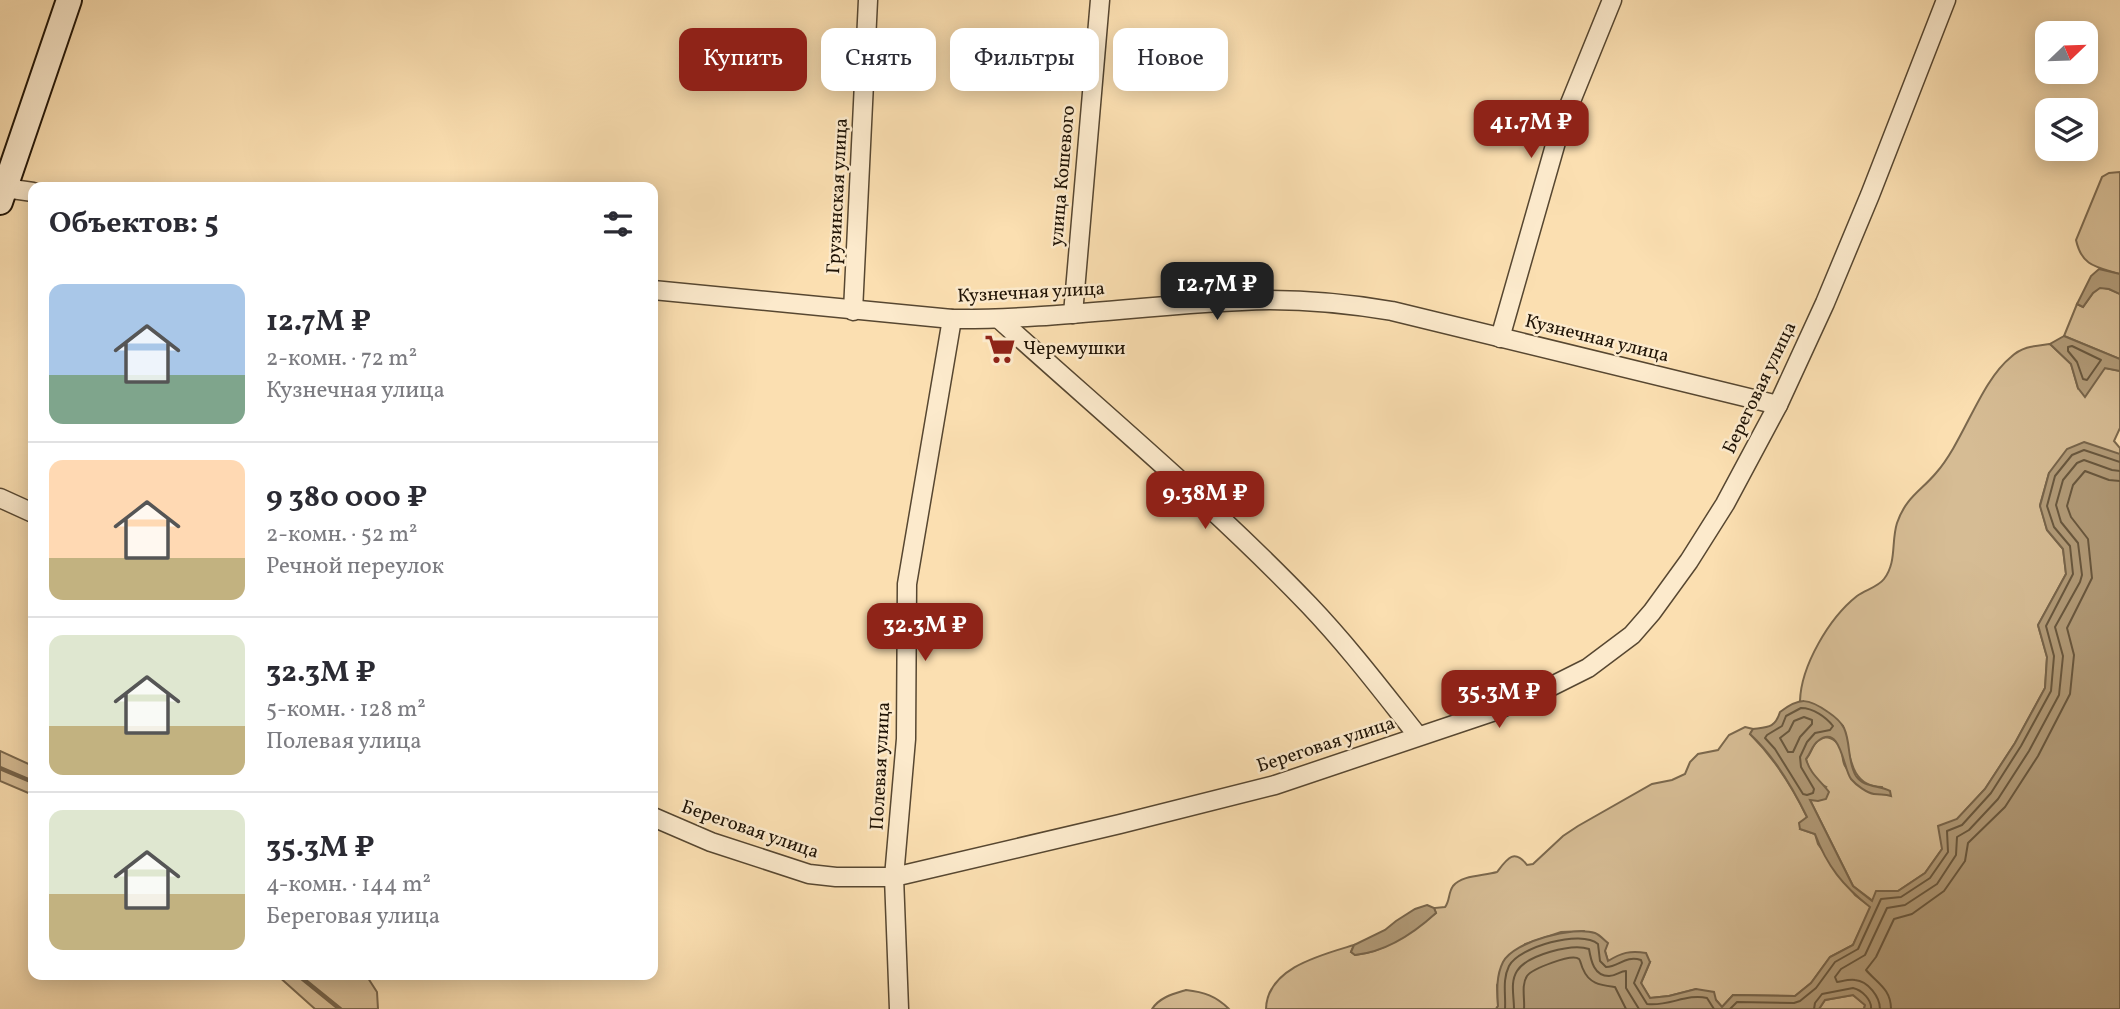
<!DOCTYPE html>
<html lang="ru">
<head>
<meta charset="utf-8">
<style>
	body { margin:0; font-family:Vollkorn,serif; background:#f7f7f7; color:#2b2b33; height:100vh; display:flex; flex-direction:column; font-size:26px; white-space:nowrap }
	* { box-sizing:border-box; margin:0 }
	p { font-size:23px; color:#7c7c81 }
	.icon { flex:none; width:38px; height:38px; fill:none; stroke:currentColor; stroke-width:2; stroke-linecap:round; stroke-linejoin:round }
	.map { position:relative; flex:1; overflow:hidden }
	.panel { position:absolute; left:28px; top:182px; width:630px; height:798px; display:flex; flex-direction:column; background:#fff; border-radius:14px; box-shadow:0 4px 18px #0003 }
	.panel>* { flex:none }
	.banner { position:absolute; left:679px; top:28px; width:665px; height:63px; display:flex; gap:14px }
	.needle { width:46px; rotate:67deg }
	.tools { position:absolute; left:2035px; top:21px; display:grid; gap:14px }
	.tools a { display:grid; place-items:center; width:63px; height:63px; border-radius:14px; background:#fff; box-shadow:0 4px 18px #0003; font-size:35px }
	.price { position:absolute; translate:-50% -60px; padding:0 16px; border-radius:14px; background:#8f2418; color:#fff; font-size:23px; line-height:46px; filter:drop-shadow(0 2px 4px #0008) }
	.price::after { content:''; position:absolute; left:50%; top:42px; width:21px; height:16px; margin-left:-10px; background:inherit; clip-path:polygon(0 0,100% 0,50% 100%) }
	.price.on { background:#222; color:#fff }
	ul { padding:0; list-style:none }
	li { display:flex; align-items:center; gap:21px; height:175px; padding:0 21px }
	li+li { border-top:2px solid #e1e1e2 }
	li span { display:grid; place-items:center; flex:none; width:196px; height:140px; border-radius:14px; color:#555 }
	li>.icon { margin-inline-start:auto }
	span .icon { width:84px; height:84px; fill:#fffc; stroke-width:1 }
	li b { font-size:30px }
	h2 { display:flex; justify-content:space-between; align-items:center; height:84px; padding:0 21px; font-size:30px }
	.chip { padding:0 24px; border-radius:14px; background:#fff; box-shadow:0 4px 18px #0003; font-size:24px; line-height:63px }
	.chip.on { background:#8f2418; color:#fff }
	.map>svg:first-child { display:block }
	.green { fill:#d6bc94; stroke:#7b684d; stroke-width:2 }
	.water { fill:#b19a77; stroke:#77644a; stroke-width:2 }
	.lines { fill:none; stroke-linecap:round; stroke-linejoin:round }
	.shore { stroke:#68573e; stroke-width:2 }
	.stream { stroke:#77644a; stroke-width:4.5 }
	.street-casing { stroke:#574731; stroke-width:21 }
	.secondary-casing { stroke:#201406; stroke-width:28 }
	.street { stroke:#fceacc; stroke-width:18 }
	.secondary { stroke:#fceacc; stroke-width:24 }
	.labels { text-anchor:middle; dominant-baseline:central; stroke-width:5; stroke-linejoin:round; paint-order:stroke }
	.street-label { font-size:19px; fill:#201406; stroke:#fceacc }
	.poi-label { font-size:19px; fill:#201406; stroke:#fceacc; text-anchor:start }
</style>
</head>
<body>
<div class="map">
<svg width="2120" height="1009" viewBox="0 0 2120 1009">
	<rect width="100%" height="100%" fill="#fbdfb1"/>
	<filter id="stains"><feTurbulence type="fractalNoise" baseFrequency=".00286" numOctaves="4"/><feColorMatrix values="0 0 0 0 .2 0 0 0 0 .09 0 0 0 0 .02 0 0 0 .5 -.17"/></filter>
	<radialGradient id="worn" r=".72"><stop offset=".6" stop-color="#630" stop-opacity="0"/><stop offset="1" stop-color="#630" stop-opacity=".3"/></radialGradient>
	<g class="green">
		<path d="M 2120,172 L 2120,274 C 2097,267 2082,267 2076,240 L 2102,177 L 2109,173 Z"/>
		<polygon points="2100,287 2109,289 2120,294 2120,359 2064,336 2077,304 2083,307 2093,293"/>
		<path d="M 2050,344 L 2071,364 L 2078,388 L 2105,368 L 2120,371 L 2120,428 L 2114,441 L 2120,448 L 2120,454 L 2049,473 L 2040,505 L 2047,530 L 2063,549 L 2066,574 L 2038,625 L 2047,657 L 2045,688 L 2015,743 L 1985,789 L 1957,819 L 1942,849 L 1925,873 L 1898,891 L 1877,891 L 1873,901 L 1853,886 L 1810,800 L 1826,787 C 1816,782 1808,770 1806,759 C 1811,754 1811,749 1815,744 C 1823,732 1836,738 1841,749 C 1843,754 1842,761 1845,766 C 1851,776 1865,786 1874,794 L 1884,793 L 1882,787 C 1848,787 1850,750 1843,726 L 1800,701 C 1801,666 1829,618 1857,596 C 1865,590 1878,587 1884,579 C 1897,562 1891,542 1897,523 C 1906,497 1921,491 1936,473 C 1964,441 1980,382 2011,357 C 2023,346 2035,346 2050,344 Z"/>
		<path d="M 1745,727 L 1753,729 L 1750,734 C 1775,759 1792,786 1807,817 L 1800,829 L 1815,834 L 1818,844 L 1855,895 L 1871,907 L 1853,945 L 1830,957 L 1811,983 L 1795,996 L 1733,995 L 1722,1007 L 1716,1000 L 1696,989 L 1669,996 L 1650,998 L 1641,983 L 1650,962 L 1608,961 L 1605,951 L 1584,931 L 1561,932 L 1525,944 L 1497,985 L 1498,1006 L 1496,1009 L 1266,1009 C 1267,968 1321,955 1354,945 L 1351,952 L 1355,955 C 1387,952 1410,932 1436,913 L 1434,908 L 1445,907 C 1450,901 1448,893 1453,886 C 1462,875 1483,876 1497,872 C 1507,859 1514,848 1527,865 L 1533,864 L 1563,836 L 1578,826 L 1652,784 L 1672,780 L 1685,774 L 1690,762 L 1698,754 L 1718,750 L 1729,735 Z"/>
		<polygon points="0,751 33,766 33,795 0,781"/>
		<polygon points="277,975 366,975 377,992 378,1009 315,1009"/>
		<path d="M 1186,990 C 1204,992 1216,996 1229,1009 L 1152,1009 C 1160,997 1173,994 1186,990 Z"/>
		<polygon points="1853,995 1865,1005 1864,1009 1819,1009 1825,1000"/>
	</g>
	<g class="water">
		<polygon points="2099,269 2120,274 2120,294 2109,289 2100,288 2093,293 2083,307 2077,304 2091,276"/>
		<polygon points="2064,336 2120,359 2120,371 2105,368 2085,397 2078,388 2071,364 2050,344"/>
		<path d="M 2084,442 L 2120,454 L 2120,1009 L 1864,1009 L 1865,1005 L 1853,995 L 1825,1000 L 1819,1009 L 1496,1009 L 1498,1006 C 1497,991 1496,976 1503,962 C 1514,941 1574,926 1595,933 C 1600,935 1604,940 1608,943 L 1605,951 L 1608,961 C 1621,953 1630,950 1646,953 L 1650,962 L 1641,983 L 1650,998 L 1669,996 L 1696,989 L 1714,992 L 1716,1000 L 1722,1007 L 1733,995 L 1795,996 L 1811,983 L 1830,957 L 1853,945 L 1870,907 C 1843,886 1827,866 1815,834 L 1800,829 L 1799,823 L 1807,817 C 1792,786 1775,757 1750,734 L 1753,729 C 1768,727 1775,728 1780,712 C 1800,697 1808,698 1828,712 C 1834,716 1841,722 1844,728 C 1851,743 1847,761 1856,776 C 1864,788 1879,785 1890,791 L 1891,796 C 1885,794 1881,795 1874,794 C 1867,793 1856,785 1851,779 C 1843,769 1841,723 1818,741 C 1812,745 1811,753 1806,759 C 1810,774 1821,781 1829,792 L 1826,799 L 1818,801 L 1810,800 L 1853,886 L 1872,901 L 1876,891 L 1898,891 L 1925,873 L 1942,849 L 1938,826 L 1957,819 L 1985,789 L 2015,743 L 2045,688 L 2047,657 L 2038,625 L 2066,574 L 2063,549 L 2047,530 L 2040,506 L 2049,473 L 2067,449 Z"/>
		<path d="M 1427,905 L 1434,908 L 1436,913 C 1413,934 1385,952 1355,955 L 1351,952 L 1354,945 L 1385,930 L 1396,921 L 1415,909 Z"/>
	</g>
	<g class="lines">
		<g class="shore">
			<polygon points="2072,346 2101,360 2087,380 2083,379 2077,362 2068,351 2068,347"/>
			<path d="M 1801,708 C 1813,708 1826,717 1833,726 L 1830,730 L 1815,733 L 1807,742 L 1800,757 L 1801,767 L 1814,789 L 1813,793 L 1807,795 L 1803,794 L 1775,749 L 1765,738 L 1767,735 L 1782,726 L 1786,716 Z"/>
			<polygon points="1804,717 1812,720 1812,724 1800,737 1793,752 1788,752 1780,738 1789,731 1794,721"/>
			<path d="M 1505,1009 C 1506,995 1502,980 1509,966 C 1519,947 1581,929 1598,944 L 1600,961 L 1606,967 C 1619,967 1625,955 1641,960 L 1642,963 L 1634,983 L 1647,1004 C 1668,1007 1687,993 1707,998 L 1714,1009"/>
			<path d="M 1514,1009 C 1514,996 1510,982 1517,971 C 1527,955 1572,943 1589,949 C 1591,961 1594,976 1609,976 C 1616,976 1620,971 1626,971 L 1626,988 L 1639,1009"/>
			<path d="M 1524,1009 C 1525,999 1521,985 1527,976 C 1532,969 1572,953 1579,959 C 1580,959 1582,968 1583,969 C 1589,984 1601,985 1615,987 L 1626,1009"/>
			<polyline points="1730,1009 1737,1002 1794,1003 1800,1001 1816,988 1835,962 1858,949 1881,899 1901,897 1930,878 1948,852 1947,831 1962,825 1991,793 2021,746 2051,691 2054,656 2046,626 2073,574 2070,546 2054,527 2047,506 2055,476 2072,455 2084,450 2120,462"/>
			<path d="M 1814,1009 L 1815,1003 L 1822,994 L 1853,988 C 1862,990 1872,1000 1871,1009"/>
			<path d="M 1880,1009 C 1880,997 1868,981 1855,980 C 1850,979 1843,981 1837,982 L 1835,977 L 1841,969 L 1865,955 L 1887,908 L 1905,905 L 1937,884 L 1956,855 L 1957,837 L 1969,830 L 1998,799 L 2029,751 L 2059,695 L 2063,656 L 2055,627 L 2080,582 L 2082,575 L 2078,543 L 2061,522 L 2056,505 L 2063,480 L 2077,463 L 2084,460 L 2112,470 L 2120,471"/>
			<path d="M 1891,1009 C 1891,989 1877,983 1866,970 L 1876,957 L 1894,919 L 1912,914 L 1944,891 L 1965,861 L 1968,843 L 2005,807 L 2038,756 L 2070,694 L 2074,655 L 2067,628 L 2092,578 L 2088,539 L 2071,517 L 2067,506 L 2073,485 L 2085,471 L 2109,480 L 2120,481"/>
		</g>
		<g class="stream">
			<polyline points="0,768 33,782"/>
			<polyline points="298,975 340,1009"/>
		</g>
		<g class="street-casing">
			<g id="street">
				<polyline points="5,188 33,192"/>
				<path d="M 653,290 L 952,319 C 1058,320 1163,302 1269,300 C 1310,300 1351,304 1392,311 L 1778,405"/>
				<polyline points="853,311 868,0"/>
				<polyline points="1073,314 1100,0"/>
				<path d="M 999,319 C 1103,413 1212,504 1309,605 C 1349,647 1383,692 1418,736"/>
				<polyline points="1500,338 1560,128 1612,0"/>
				<polyline points="0,498 33,513"/>
				<polyline points="653,817 711,842 809,874 836,877 894,877 1120,824 1275,785 1492,712 1542,691 1588,668 1632,635 1652,612 1689,561 1725,504 1778,405 1825,303 1870,195 1946,0"/>
				<polyline points="899,1009 894,877 906,739 907,584 952,319"/>
			</g>
		</g>
		<g class="secondary-casing">
			<polyline id="secondary" points="0,202 69,0"/>
		</g>
		<use href="#street" class="street"/>
		<use href="#secondary" class="secondary"/>
	</g>
	<defs>
		<g id="supermarket-bare" transform="scale(2.415)"><path d="M-6-5.5h2.5l.6 2H6L4.5 2H-2.5L-4.4-4H-6ZM-1.5 3.2a1.3 1.3 0 1 0 .1 0ZM3 3.2a1.3 1.3 0 1 0 .1 0Z" fill="#8f2418" stroke="#fceacc" stroke-width="2.5" paint-order="stroke"/></g>
	</defs>
	<g fill-rule="evenodd">
		<use href="#supermarket-bare" x="1000" y="349"/>
	</g>
	<g class="labels">
		<g class="street-label">
			<text transform="translate(1063 176) rotate(-85)">улица Кошевого</text>
			<text transform="translate(838 196) rotate(-87)">Грузинская улица</text>
			<text transform="translate(1031 293) rotate(-3)">Кузнечная улица</text>
			<text transform="translate(1597 339) rotate(14)">Кузнечная улица</text>
			<text transform="translate(1760 388) rotate(-64)">Береговая улица</text>
			<text transform="translate(1326 745) rotate(-18)">Береговая улица</text>
			<text transform="translate(881 766) rotate(-87)">Полевая улица</text>
			<text transform="translate(750 830) rotate(19)">Береговая улица</text>
		</g>
		<g class="poi-label">
			<text x="1023" y="349">Черемушки</text>
		</g>
	</g>
	<rect width="100%" height="100%" filter="url(#stains)"/>
	<rect width="100%" height="100%" fill="url(#worn)"/>
</svg>
<div class="tools">
<a><svg class="needle" viewBox="-14 -14 28 28"><path d="M0-13l5 13h-10z" fill="#e53935"/><path d="M0 13l5-13h-10z" fill="#7c7c81"/></svg></a>
<a><svg class="icon" aria-label="layers" viewBox="0 0 24 24"><path d="M12 4l9 5-9 5-9-5zM3 14l9 5 9-5"/></svg></a>
</div>
<b class="price" style="left:1531px;top:160px">41.7M ₽</b>
<b class="price on" style="left:1217px;top:322px">12.7M ₽</b>
<b class="price" style="left:1205px;top:531px">9.38M ₽</b>
<b class="price" style="left:925px;top:663px">32.3M ₽</b>
<b class="price" style="left:1499px;top:730px">35.3M ₽</b>
<div class="banner">
<a class="chip on">Купить</a>
<a class="chip">Снять</a>
<a class="chip">Фильтры</a>
<a class="chip">Новое</a>
</div>
<section class="panel">
<h2>Объектов: 5<svg class="icon" aria-label="filters" viewBox="0 0 24 24"><path d="M4 7h16M4 17h16"/><circle cx="9" cy="7" r="2"/><circle cx="15" cy="17" r="2"/></svg></h2>
<ul>
<li><span style="background:linear-gradient(#a9c7e8 65%,#7fa58c 0)"><svg class="icon" aria-label="home" viewBox="0 0 24 24"><path d="M3 11l9-7 9 7M6 9v11h12V9"/></svg></span><div><b>12.7M ₽</b><p>2-комн. · 72 m²</p><p>Кузнечная улица</p></div></li>
<li><span style="background:linear-gradient(#ffd9b3 70%,#c2b280 0)"><svg class="icon" aria-label="home" viewBox="0 0 24 24"><path d="M3 11l9-7 9 7M6 9v11h12V9"/></svg></span><div><b>9 380 000 ₽</b><p>2-комн. · 52 m²</p><p>Речной переулок</p></div></li>
<li><span style="background:linear-gradient(#dfe7d0 65%,#c2b280 0)"><svg class="icon" aria-label="home" viewBox="0 0 24 24"><path d="M3 11l9-7 9 7M6 9v11h12V9"/></svg></span><div><b>32.3M ₽</b><p>5-комн. · 128 m²</p><p>Полевая улица</p></div></li>
<li><span style="background:linear-gradient(#dfe7d0 60%,#c2b280 0)"><svg class="icon" aria-label="home" viewBox="0 0 24 24"><path d="M3 11l9-7 9 7M6 9v11h12V9"/></svg></span><div><b>35.3M ₽</b><p>4-комн. · 144 m²</p><p>Береговая улица</p></div></li>
</ul>
</section>
</div>
</body>
</html>
